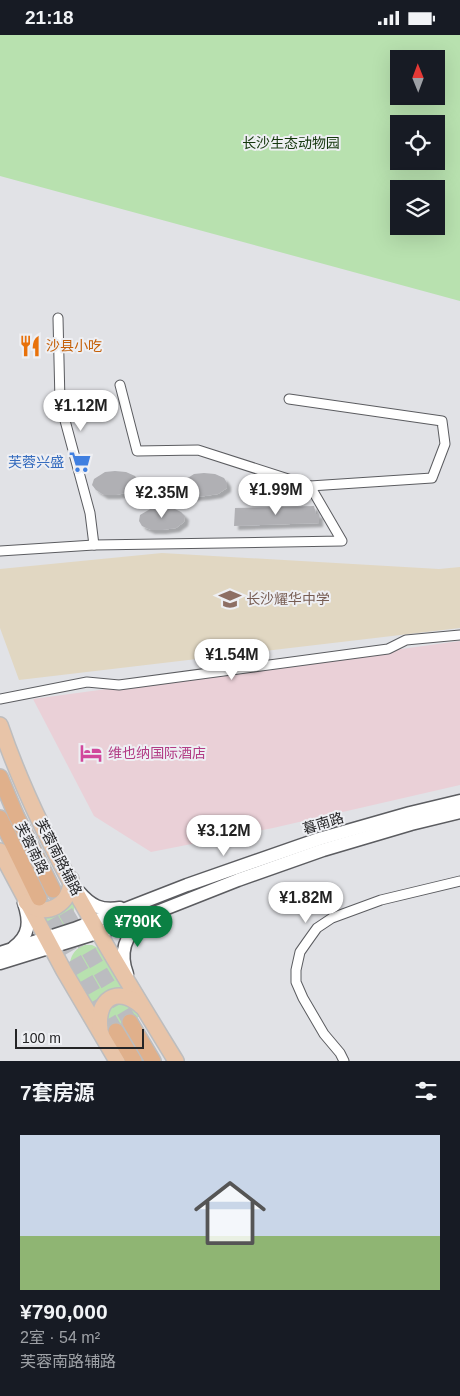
<!DOCTYPE html>
<html lang="zh">
<head>
<meta charset="utf-8">
<style>
	body { margin:0; font-family:Helvetica,"Noto Sans SC",sans-serif; background:#20242c; color:#f1f3f6; height:100vh; display:flex; flex-direction:column; font-size:19px; white-space:nowrap }
	* { box-sizing:border-box; margin:0 }
	p { font-size:16px; color:#9ea1a6 }
	.icon { flex:none; width:28px; height:28px; fill:none; stroke:currentColor; stroke-width:2; stroke-linecap:round; stroke-linejoin:round }
	.map { position:relative; height:1026px; overflow:hidden }
	.sheet { display:flex; flex-direction:column; background:#171b24; flex:1 }
	.sheet>* { flex:none }
	.needle { width:32px; rotate:359deg }
	.controls { position:absolute; left:390px; top:15px; display:grid; gap:10px }
	.controls a { display:grid; place-items:center; width:55px; height:55px; border-radius:0px; background:#171b24; box-shadow:0 5px 20px #0002; font-size:25px }
	.scale { position:absolute; left:15px; bottom:12px; width:129px; box-sizing:border-box; padding-left:5px; border:2px solid #242426; border-top:0; font-size:14px; line-height:18px; white-space:nowrap; color:#242426; -webkit-text-stroke:4px #eeeff3; paint-order:stroke }
	.price { position:absolute; translate:-50% -42px; padding:0 11px; border-radius:18px; background:#fff; color:#222; font-size:16px; line-height:32px; filter:drop-shadow(0 1px 2px #0008) }
	.price::after { content:''; position:absolute; left:50%; top:30px; width:15px; height:11px; margin-left:-8px; background:inherit; clip-path:polygon(0 0,100% 0,50% 100%) }
	.price.active { background:#0b8043; color:#fff }
	ul { padding:0; list-style:none }
	li { display:grid; align-content:center; gap:10px; height:265px; padding:0 20px }
	li+li { border-top:1px solid #363941 }
	li span { display:grid; place-items:center; height:155px; border-radius:0px; color:#555 }
	li>.icon { margin-inline-start:auto }
	span .icon { width:90px; height:90px; fill:#fffc; stroke-width:1 }
	li b { font-size:21px }
	h2 { display:flex; justify-content:space-between; align-items:center; height:60px; padding:0 20px; font-size:21px }
	.status { display:flex; justify-content:space-between; align-items:center; height:35px; padding:0 25px; background:#171b24; direction:ltr }
	.status svg { height:14px; fill:currentColor }
	.map>svg:first-child { display:block }
	.commercial { fill:#ead0d7 }
	.education { fill:#e1d7c2 }
	.green { fill:#b8e1af; fill-rule:evenodd }
	.building { fill:#b0b0b4; filter:url(#shadow) }
	.lines { fill:none; stroke-linecap:round; stroke-linejoin:round }
	.trunk-tunnel { stroke:#bbbcc0; stroke-width:15; stroke-dasharray:15 8; stroke-linecap:butt }
	.minor-casing { stroke:#5b5c60; stroke-width:11 }
	.secondary-casing { stroke:#5b5c60; stroke-width:15 }
	.primary-casing { stroke:#bdbdbe; stroke-width:18 }
	.trunk-casing { stroke:#bdbdbe; stroke-width:18 }
	.minor { stroke:#fff; stroke-width:9 }
	.secondary { stroke:#fff; stroke-width:12 }
	.primary { stroke:#e8c4a8; stroke-width:15 }
	.trunk { stroke:#e0b08b; stroke-width:15 }
	.labels { text-anchor:middle; dominant-baseline:central; stroke-width:4; stroke-linejoin:round; paint-order:stroke }
	.park-label { font-size:14px; fill:#15370d; stroke:#eeeff3 }
	.food-label { font-size:14px; fill:#c56008; stroke:#eeeff3; text-anchor:start }
	.shop-label { font-size:14px; fill:#366cbe; stroke:#eeeff3; text-anchor:end }
	.education-label { font-size:14px; fill:#785e54; stroke:#eeeff3; text-anchor:start }
	.hotel-label { font-size:14px; fill:#b23c85; stroke:#eeeff3; text-anchor:start }
	.street-label { font-size:14px; fill:#242426; stroke:#eeeff3 }
</style>
</head>
<body>
<div class="status"><b>21:18</b><svg viewBox="0 0 49 12"><path d="M0 12V9h3v3zM5 12V6h3v6zM10 12V3h3v9zM15 12V0h3v12zM26 1h20v11H26zM47 4h2v5h-2z"/></svg></div>
<div class="map">
<svg width="460" height="1026" viewBox="0 0 460 1026">
	<defs>
		<filter id="shadow"><feDropShadow dx="4" dy="4" stdDeviation="1" flood-color="#0004"/></filter>
	</defs>
	<rect width="100%" height="100%" fill="#e1e2e6"/>
	<polygon class="commercial" points="460,606 460,750 273,793 151,817 94,781 33,664"/>
	<polygon class="education" points="162,518 439,534 460,532 460,593 19,645 0,593 0,534"/>
	<g class="green">
		<path d="M 0,0 L 460,0 L 460,266 L 0,141 ZM 399,24 L 436,24 L 436,61 L 399,61 ZM 399,89 L 436,89 L 436,126 L 399,126 ZM 399,154 L 436,154 L 436,191 L 399,191 Z"/>
		<path d="M 73,865 C 80,890 54,901 40,879 Z"/>
		<path d="M 85,910 L 92,910 L 100,914 L 125,955 L 97,967 L 94,973 L 70,928 C 71,919 77,912 85,910 Z"/>
		<polygon points="123,967 135,973 140,981 110,999 105,991 104,981 113,969"/>
	</g>
	<g class="building">
		<polygon points="115,436 126,437 135,441 138,446 138,451 129,457 116,460 104,460 96,455 92,450 94,444 105,437"/>
		<polygon points="204,438 215,439 224,443 227,448 227,453 218,459 205,461 193,462 185,457 181,452 183,446 194,439"/>
		<polygon points="314,471 316,479 319,479 319,488 234,491 235,473"/>
		<polygon points="162,472 173,473 181,477 185,481 184,487 176,493 162,495 151,495 142,491 139,486 140,480 152,473"/>
	</g>
	<g class="lines">
		<g class="trunk-tunnel">
			<polyline points="54,857 130,987"/>
			<polyline points="40,864 116,996"/>
		</g>
		<g class="minor-casing">
			<g id="minor">
				<polyline points="58,283 60,367 90,478 94,510"/>
				<polyline points="289,364 442,386 445,409 432,443 310,451"/>
				<polyline points="0,516 94,510 342,506 310,451 198,415 137,416 120,350"/>
				<polyline points="0,664 87,647 119,650 388,614 406,605 460,600"/>
				<polyline points="344,1026 340,1018 324,999 303,963 296,947 296,935 300,917 307,907 317,893 332,883 381,865 460,846"/>
			</g>
		</g>
		<g class="secondary-casing">
			<g id="secondary">
				<path d="M 79,857 C 91,871 101,876 120,873"/>
				<path d="M 14,912 C 30,900 30,886 24,868"/>
				<polyline points="0,918 74,894 187,850 319,804 410,778 460,766"/>
				<polyline points="0,928 129,888 238,845 323,815 411,789 460,777"/>
				<path d="M 127,939 C 119,918 125,900 142,887"/>
			</g>
		</g>
		<g class="primary-casing">
			<g id="primary">
				<path d="M 0,690 C 40,807 111,920 176,1026"/>
				<polyline points="0,816 64,936 117,1026"/>
				<path d="M 26,867 C 45,885 72,869 71,844"/>
				<path d="M 100,994 C 96,964 117,950 141,971"/>
			</g>
		</g>
		<g class="trunk-casing">
			<g id="trunk">
				<polyline points="0,742 16,780 53,855"/>
				<polyline points="0,783 39,863"/>
				<polyline points="130,987 153,1026"/>
				<polyline points="116,996 134,1026"/>
			</g>
		</g>
		<use href="#minor" class="minor"/>
		<use href="#secondary" class="secondary"/>
		<use href="#primary" class="primary"/>
		<use href="#trunk" class="trunk"/>
	</g>
	<defs>
		<g id="restaurant-bare" transform="scale(1.725)"><path d="M-5-6h1v4h1v-4h1v4h1v-4h1v5L-1.5 .5V6h-2V.5L-5-1ZM5-6V6H3V1.5H1.5Q1.5-4 5-6Z" fill="#e8710a" stroke="#eeeff3" stroke-width="2.5" paint-order="stroke"/></g>
		<g id="supermarket-bare" transform="scale(1.725)"><path d="M-6-5.5h2.5l.6 2H6L4.5 2H-2.5L-4.4-4H-6ZM-1.5 3.2a1.3 1.3 0 1 0 .1 0ZM3 3.2a1.3 1.3 0 1 0 .1 0Z" fill="#3f7fe0" stroke="#eeeff3" stroke-width="2.5" paint-order="stroke"/></g>
		<g id="school-bare" transform="scale(1.725)"><path d="M0-5L7-2L0 1L-7-2ZM-4 1L0 2.5L4 1V4Q0 6-4 4Z" fill="#8d6e63" stroke="#eeeff3" stroke-width="2.5" paint-order="stroke"/></g>
		<g id="hotel-bare" transform="scale(1.725)"><path d="M-6-4.5h1.5V1H6V5H4.5V3h-9V5H-6ZM-4 0a1.8 1.8 0 1 1 3.6 0ZM.5 0V-2.5h3Q6-2.5 6 0Z" fill="#d1479c" stroke="#eeeff3" stroke-width="2.5" paint-order="stroke"/></g>
	</defs>
	<g fill-rule="evenodd">
		<use href="#restaurant-bare" x="30" y="311"/>
		<use href="#supermarket-bare" x="80" y="427"/>
		<use href="#school-bare" x="230" y="564"/>
		<use href="#hotel-bare" x="91" y="718"/>
	</g>
	<g class="labels">
		<g class="park-label">
			<text x="291" y="108">长沙生态动物园</text>
		</g>
		<g class="food-label">
			<text x="46" y="311">沙县小吃</text>
		</g>
		<g class="shop-label">
			<text x="64" y="427">芙蓉兴盛</text>
		</g>
		<g class="education-label">
			<text x="246" y="564">长沙耀华中学</text>
		</g>
		<g class="hotel-label">
			<text x="108" y="718">维也纳国际酒店</text>
		</g>
		<g class="street-label">
			<text transform="translate(323 788) rotate(-17)">暮南路</text>
			<text transform="translate(32 813) rotate(64)">芙蓉南路</text>
			<text transform="translate(59 822) rotate(63)">芙蓉南路辅路</text>
		</g>
	</g>
</svg>
<div class="controls">
<a><svg class="needle" viewBox="-14 -14 28 28"><path d="M0-13l5 13h-10z" fill="#e53935"/><path d="M0 13l5-13h-10z" fill="#9ea1a6"/></svg></a>
<a><svg class="icon" aria-label="locate" viewBox="0 0 24 24"><circle cx="12" cy="12" r="6"/><path d="M12 2v4M12 18v4M2 12h4M18 12h4"/></svg></a>
<a><svg class="icon" aria-label="layers" viewBox="0 0 24 24"><path d="M12 4l9 5-9 5-9-5zM3 14l9 5 9-5"/></svg></a>
</div>
<div class="scale">100 m</div>
<b class="price" style="left:81px;top:397px">¥1.12M</b>
<b class="price" style="left:276px;top:481px">¥1.99M</b>
<b class="price" style="left:162px;top:484px">¥2.35M</b>
<b class="price" style="left:232px;top:646px">¥1.54M</b>
<b class="price" style="left:224px;top:822px">¥3.12M</b>
<b class="price" style="left:306px;top:889px">¥1.82M</b>
<b class="price active" style="left:138px;top:913px">¥790K</b>
</div>
<section class="sheet">
<h2>7套房源<svg class="icon" aria-label="filters" viewBox="0 0 24 24"><path d="M4 7h16M4 17h16"/><circle cx="9" cy="7" r="2"/><circle cx="15" cy="17" r="2"/></svg></h2>
<ul>
<li><span style="background:linear-gradient(#c9d6e8 65%,#8fb573 0)"><svg class="icon" aria-label="home" viewBox="0 0 24 24"><path d="M3 11l9-7 9 7M6 9v11h12V9"/></svg></span><div><b>¥790,000</b><p>2室 · 54 m²</p><p>芙蓉南路辅路</p></div></li>
</ul>
</section>
</body>
</html>
